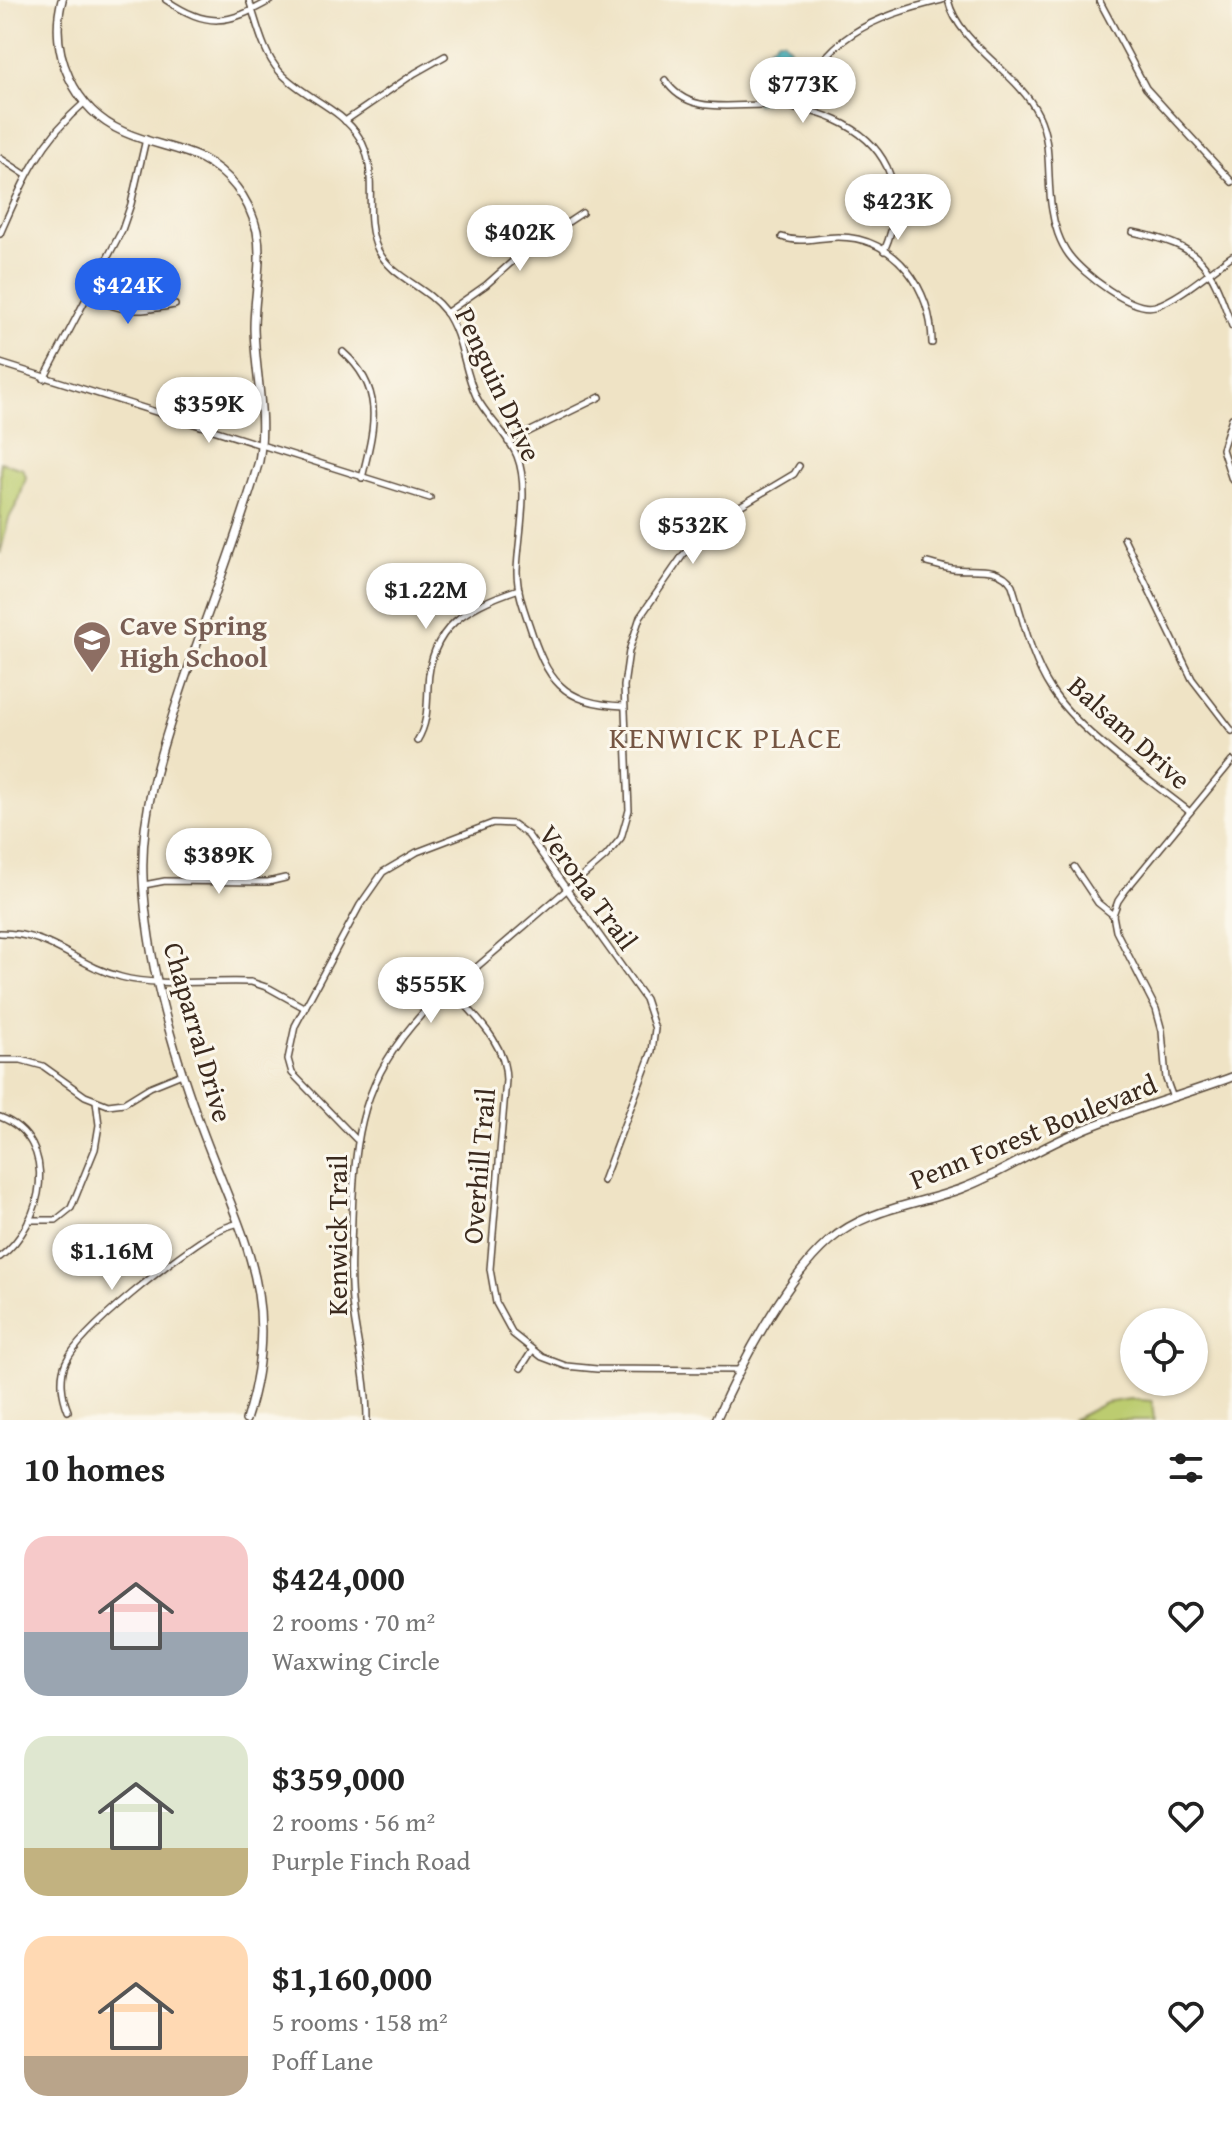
<!DOCTYPE html>
<html lang="en">
<head>
<meta charset="utf-8">
<style>
	body { margin:0; font-family:"Gentium Book Plus",serif; background:#f6f6f6; color:#222; height:100vh; display:flex; flex-direction:column; font-size:30px; white-space:nowrap }
	* { box-sizing:border-box; margin:0 }
	p { font-size:26px; color:#767676 }
	.icon { flex:none; width:44px; height:44px; fill:none; stroke:currentColor; stroke-width:2; stroke-linecap:round; stroke-linejoin:round }
	.map { position:relative; height:1420px; overflow:hidden }
	.drawer { display:flex; flex-direction:column; background:#fff; flex:1 }
	.drawer>* { flex:none }
	.tools { position:absolute; left:1120px; top:1308px; display:grid; gap:16px }
	.tools a { display:grid; place-items:center; width:88px; height:88px; border-radius:50%; background:#fff; box-shadow:0 2px 6px #0004; font-size:40px }
	.price { position:absolute; translate:-50% -68px; padding:0 18px; border-radius:28px; background:#fff; color:#222; font-size:26px; line-height:52px; filter:drop-shadow(0 2px 4px #0008) }
	.price::after { content:''; position:absolute; left:50%; top:48px; width:24px; height:18px; margin-left:-12px; background:inherit; clip-path:polygon(0 0,100% 0,50% 100%) }
	.price.selected { background:#2563eb; color:#fff }
	ul { padding:0; list-style:none }
	li { display:flex; align-items:center; gap:24px; height:200px; padding:0 24px }
	li span { display:grid; place-items:center; flex:none; width:224px; height:160px; border-radius:24px; color:#555 }
	li>.icon { margin-inline-start:auto }
	span .icon { width:96px; height:96px; fill:#fffc; stroke-width:1 }
	li b { font-size:34px }
	h2 { display:flex; justify-content:space-between; align-items:center; height:96px; padding:0 24px; font-size:34px }
	.map>svg:first-child { display:block }
	.grass { fill:#bccc6f; stroke:#7c7b46; stroke-width:2 }
	.water { fill:url(#water-ripples); stroke:#437270; stroke-width:2 }
	.lines { fill:none; stroke-linecap:round; stroke-linejoin:round }
	.minor-casing { stroke:#564637; stroke-width:8 }
	.tertiary-casing { stroke:#564637; stroke-width:10 }
	.minor { stroke:#fff; stroke-width:5 }
	.tertiary { stroke:#fff; stroke-width:7 }
	.labels { text-anchor:middle; dominant-baseline:central; stroke-width:6; stroke-linejoin:round; paint-order:stroke }
	.street-label { font-size:28px; fill:#3b2a1e; stroke:#fbf7ec }
	.education-label { font-size:28px; font-weight:bold; fill:#785e54; stroke:#fbf7ec; text-anchor:start }
	.neighbourhood-label { font-size:30px; letter-spacing:2px; fill:#755542; stroke:#fbf7ec }
</style>
</head>
<body>
<div class="map">
<svg width="1232" height="1420" viewBox="0 0 1232 1420">
	<defs>
		<pattern id="water-ripples" width="26" height="14" patternUnits="userSpaceOnUse" patternTransform="scale(2)"><rect width="26" height="14" fill="#4bbac3"/><path d="M2 4q2-2 4 0t4 0M15 11q2-2 4 0t4 0" fill="none" stroke="#40979e"/></pattern>
	</defs>
	<rect width="100%" height="100%" fill="#fbf7ec"/>
	<filter id="ink" filterUnits="userSpaceOnUse"><feTurbulence type="fractalNoise" baseFrequency=".0125" numOctaves="2"/><feDisplacementMap in="SourceGraphic" scale="16" xChannelSelector="R" yChannelSelector="G"/><feConvolveMatrix kernelMatrix="1 2 1 2 8 2 1 2 1" color-interpolation-filters="sRGB"/></filter>
	<filter id="wash" filterUnits="userSpaceOnUse"><feTurbulence type="fractalNoise" baseFrequency=".006" numOctaves="4" result="noise"/><feDisplacementMap in="SourceGraphic" scale="32" xChannelSelector="R" yChannelSelector="G"/><feGaussianBlur stdDeviation="1.8" result="paint"/><feColorMatrix in="noise" values="0 0 0 0 0 0 0 0 0 0 0 0 0 0 0 0 0 1.4 0 .05"/><feComposite in="paint" operator="in"/></filter>
	<g filter="url(#wash)">
		<rect width="100%" height="100%" fill="#efe3c5"/>
		<g class="grass">
			<polygon points="0,462 23,469 26,477 19,500 9,518 0,554"/>
			<polygon points="1130,1399 1152,1401 1154,1420 1072,1420 1105,1403"/>
		</g>
		<path class="water" d="M 778,40 L 783,40 L 790,48 L 791,56 L 777,68 L 765,102 L 757,104 C 738,86 761,52 778,40 Z"/>
	</g>
	<g filter="url(#ink)">
		<g class="lines">
			<g class="minor-casing">
				<g id="minor">
					<path d="M 166,0 C 208,28 227,25 271,0"/>
					<path d="M 249,0 C 257,23 263,54 280,72 C 303,97 341,108 359,137 C 381,172 361,214 378,250 C 392,278 426,286 445,311 C 463,336 463,368 476,396 C 487,418 508,434 517,456 C 530,488 518,537 517,571 C 517,590 523,607 529,624 C 547,680 562,704 624,706"/>
					<path d="M 948,0 C 959,45 1018,72 1038,114 C 1053,144 1046,178 1052,210 C 1054,225 1060,243 1069,255 C 1083,274 1132,312 1155,306 C 1179,299 1211,270 1232,256"/>
					<polyline points="1099,0 1146,88 1232,182"/>
					<path d="M 665,80 C 688,116 731,104 767,105 C 813,107 866,123 887,167 C 899,194 896,224 884,251"/>
					<path d="M 796,109 C 822,37 872,17 942,0"/>
					<polyline points="345,121 415,73 445,56"/>
					<polyline points="0,158 26,175"/>
					<path d="M 1133,232 C 1203,247 1209,262 1232,326"/>
					<path d="M 0,234 C 23,181 40,141 85,102"/>
					<path d="M 782,237 C 801,244 818,237 838,237 C 896,237 932,289 932,343"/>
					<path d="M 89,296 C 126,314 135,312 175,305"/>
					<polyline points="446,313 486,285 523,252 582,213"/>
					<path d="M 343,352 C 386,390 374,428 362,478"/>
					<polyline points="0,363 430,498"/>
					<polyline points="44,379 122,230 131,204 146,139"/>
					<polyline points="1232,418 1222,449 1232,480"/>
					<polyline points="508,442 600,397"/>
					<polyline points="1124,538 1192,679 1232,731"/>
					<path d="M 927,563 C 935,565 944,568 952,569 C 973,572 999,564 1012,585 C 1023,619 1031,658 1051,689 C 1080,734 1148,778 1190,812"/>
					<path d="M 417,741 C 428,723 427,707 428,686 C 430,627 467,606 519,589"/>
					<polyline points="1074,867 1098,903 1113,915 1116,931 1156,1009 1162,1031 1166,1079 1173,1098"/>
					<polyline points="144,885 165,881 268,882 285,878"/>
					<polyline points="1113,915 1118,901 1125,891 1232,761"/>
					<path d="M 0,933 C 52,933 75,965 121,977 C 158,987 211,980 251,982 L 269,988 L 305,1008"/>
					<path d="M 451,989 C 474,1016 506,1042 506,1080 L 490,1269 L 496,1303 L 513,1334 L 542,1357 L 566,1366 L 597,1369 L 740,1370"/>
					<polyline points="0,1060 21,1060 43,1066 85,1096 108,1105 124,1103 150,1087 182,1074"/>
					<path d="M 0,1117 C 61,1140 44,1224 0,1257"/>
					<polyline points="356,1139 292,1073 288,1059 295,1026 360,905 383,872 417,852 493,823 513,824 528,835 645,999 655,1029 652,1051 603,1181"/>
					<polyline points="29,1220 56,1220 71,1208 95,1149 99,1125 96,1101"/>
					<polyline points="521,1368 532,1351"/>
					<path d="M 68,1411 C 62,1396 59,1377 66,1362 C 81,1329 177,1256 210,1235 C 219,1229 228,1226 239,1223"/>
					<path d="M 367,1420 C 367,1383 358,1347 353,1310 C 349,1280 351,1248 352,1218 C 355,1133 362,1079 422,1014 L 606,856 L 621,838 L 629,810 L 624,686 L 629,651 L 640,617 L 683,555 L 709,528 L 740,506 L 794,474 L 799,466"/>
				</g>
			</g>
			<g class="tertiary-casing">
				<g id="tertiary">
					<path d="M 62,0 C 48,52 74,110 124,132 C 166,151 204,146 236,187 C 246,199 253,215 257,231 C 263,263 254,295 254,328 C 255,373 267,416 259,461 C 238,536 208,610 183,684 C 162,747 140,811 143,878 C 147,961 170,1041 198,1119 C 238,1231 286,1296 246,1420"/>
					<path d="M 716,1420 C 740,1366 785,1279 829,1241 C 867,1208 918,1205 963,1188 C 1003,1173 1038,1148 1078,1132 C 1128,1110 1181,1096 1232,1077"/>
				</g>
			</g>
			<use href="#minor" class="minor"/>
			<use href="#tertiary" class="tertiary"/>
		</g>
	</g>
	<defs>
		<g id="school-pin" transform="scale(2)"><path d="M0 17L-7.5 6A9.5 9.5 0 1 1 7.5 6Z" fill="#8d6e63" stroke="#fbf7ec"/><path d="M0-5L7-2L0 1L-7-2ZM-4 1L0 2.5L4 1V4Q0 6-4 4Z" fill="#fff"/></g>
	</defs>
	<g fill-rule="evenodd">
		<use href="#school-pin" x="92" y="640"/>
	</g>
	<g class="labels">
		<g class="street-label">
			<text transform="translate(499 384) rotate(65)">Penguin Drive</text>
			<text transform="translate(1130 732) rotate(42)">Balsam Drive</text>
			<text transform="translate(589 887) rotate(54)">Verona Trail</text>
			<text transform="translate(199 1032) rotate(74)">Chaparral Drive</text>
			<text transform="translate(1033 1131) rotate(-22)">Penn Forest Boulevard</text>
			<text transform="translate(478 1166) rotate(-85)">Overhill Trail</text>
			<text transform="translate(336 1235) rotate(-90)">Kenwick Trail</text>
		</g>
		<g class="education-label">
			<text x="120" y="624">Cave Spring<tspan x="120" dy="32">High School</tspan></text>
		</g>
		<g class="neighbourhood-label">
			<text x="726" y="737">KENWICK PLACE</text>
		</g>
	</g>
</svg>
<div class="tools">
<a><svg class="icon" aria-label="locate" viewBox="0 0 24 24"><circle cx="12" cy="12" r="6"/><path d="M12 2v4M12 18v4M2 12h4M18 12h4"/></svg></a>
</div>
<b class="price" style="left:803px;top:125px">$773K</b>
<b class="price" style="left:898px;top:242px">$423K</b>
<b class="price" style="left:520px;top:273px">$402K</b>
<b class="price selected" style="left:128px;top:326px">$424K</b>
<b class="price" style="left:209px;top:445px">$359K</b>
<b class="price" style="left:693px;top:566px">$532K</b>
<b class="price" style="left:426px;top:631px">$1.22M</b>
<b class="price" style="left:219px;top:896px">$389K</b>
<b class="price" style="left:431px;top:1025px">$555K</b>
<b class="price" style="left:112px;top:1292px">$1.16M</b>
</div>
<section class="drawer">
<h2>10 homes<svg class="icon" aria-label="filters" viewBox="0 0 24 24"><path d="M4 7h16M4 17h16"/><circle cx="9" cy="7" r="2"/><circle cx="15" cy="17" r="2"/></svg></h2>
<ul>
<li><span style="background:linear-gradient(#f6c9c9 60%,#9aa5b1 0)"><svg class="icon" aria-label="home" viewBox="0 0 24 24"><path d="M3 11l9-7 9 7M6 9v11h12V9"/></svg></span><div><b>$424,000</b><p>2 rooms · 70 m²</p><p>Waxwing Circle</p></div><svg class="icon" aria-label="heart" viewBox="0 0 24 24"><path d="M12 20l-8-8c-3-5 5-10 8-4 3-6 11-1 8 4z"/></svg></li>
<li><span style="background:linear-gradient(#dfe7d0 70%,#c2b280 0)"><svg class="icon" aria-label="home" viewBox="0 0 24 24"><path d="M3 11l9-7 9 7M6 9v11h12V9"/></svg></span><div><b>$359,000</b><p>2 rooms · 56 m²</p><p>Purple Finch Road</p></div><svg class="icon" aria-label="heart" viewBox="0 0 24 24"><path d="M12 20l-8-8c-3-5 5-10 8-4 3-6 11-1 8 4z"/></svg></li>
<li><span style="background:linear-gradient(#ffd9b3 75%,#b9a48a 0)"><svg class="icon" aria-label="home" viewBox="0 0 24 24"><path d="M3 11l9-7 9 7M6 9v11h12V9"/></svg></span><div><b>$1,160,000</b><p>5 rooms · 158 m²</p><p>Poff Lane</p></div><svg class="icon" aria-label="heart" viewBox="0 0 24 24"><path d="M12 20l-8-8c-3-5 5-10 8-4 3-6 11-1 8 4z"/></svg></li>
</ul>
</section>
</body>
</html>
